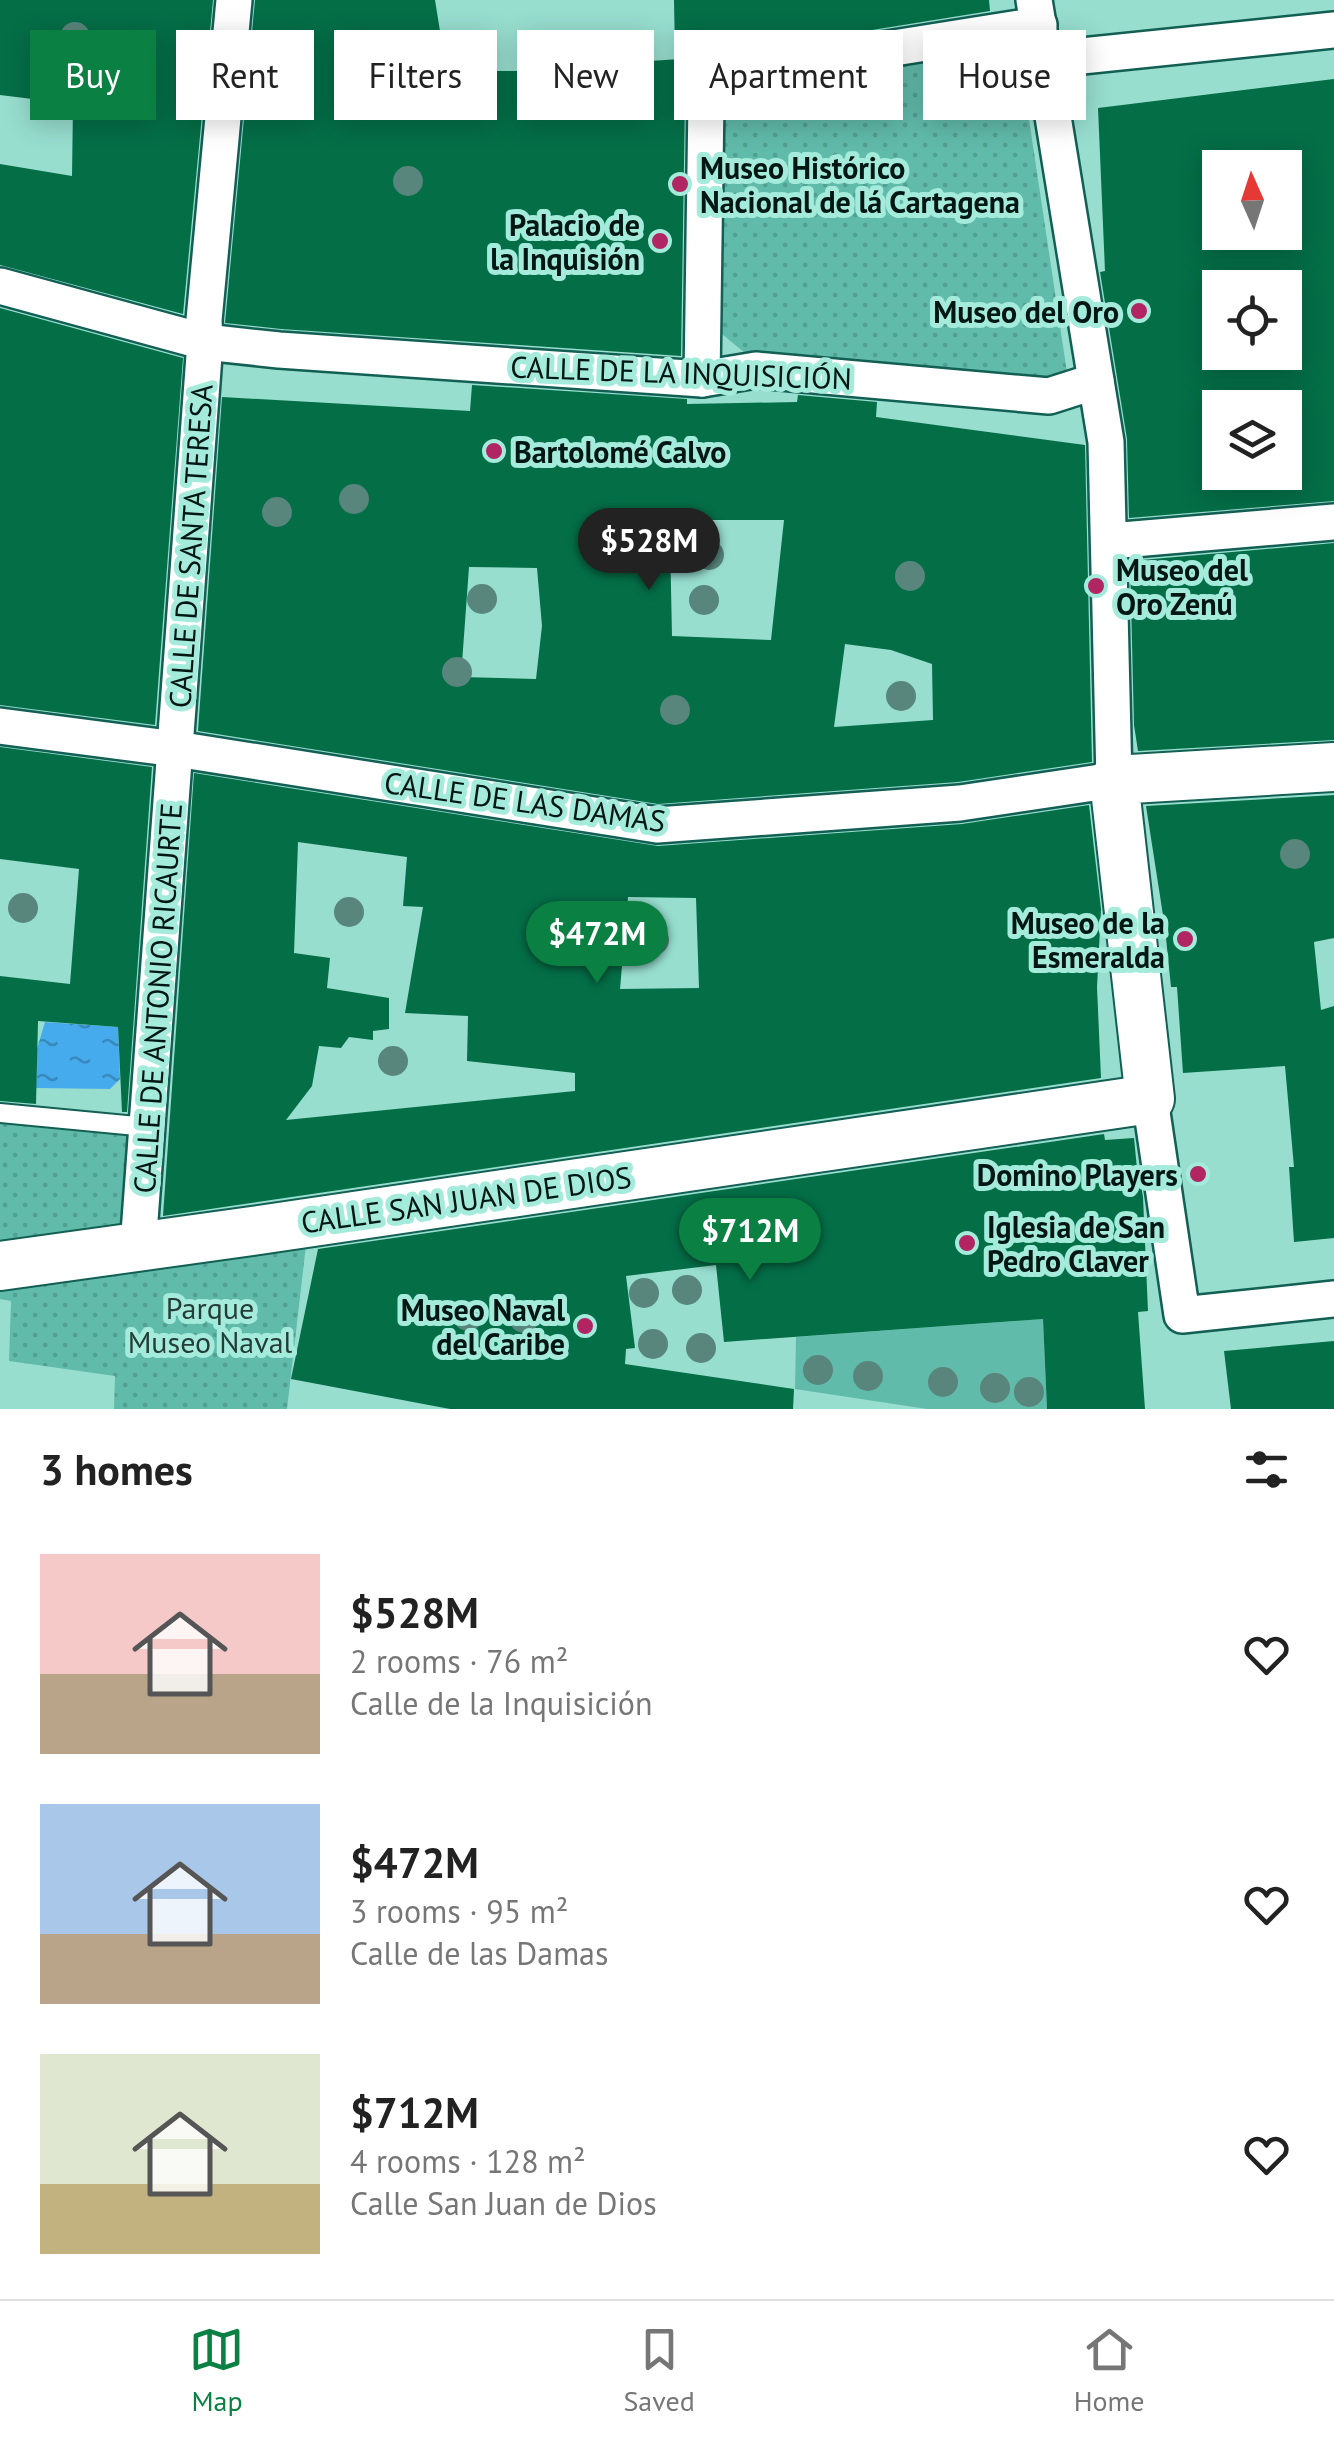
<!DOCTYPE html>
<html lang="en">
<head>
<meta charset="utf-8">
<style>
	body { margin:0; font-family:"PT Sans",sans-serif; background:#f2f2f2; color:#222; height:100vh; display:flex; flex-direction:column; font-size:38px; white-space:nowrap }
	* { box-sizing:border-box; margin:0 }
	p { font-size:32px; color:#767676 }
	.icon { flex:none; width:55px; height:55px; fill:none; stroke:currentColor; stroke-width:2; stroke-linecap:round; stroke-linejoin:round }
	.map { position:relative; height:1409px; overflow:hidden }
	.sheet { display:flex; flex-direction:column; background:#fff; flex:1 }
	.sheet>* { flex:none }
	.top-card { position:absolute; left:30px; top:30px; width:1275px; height:90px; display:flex; gap:20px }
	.needle { width:65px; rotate:357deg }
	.controls { position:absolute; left:1202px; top:150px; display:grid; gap:20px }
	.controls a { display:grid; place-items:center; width:100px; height:100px; border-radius:0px; background:#fff; box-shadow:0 5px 25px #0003; font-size:50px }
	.price { position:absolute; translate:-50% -85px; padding:0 22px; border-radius:35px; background:#0b8043; color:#fff; font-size:32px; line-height:65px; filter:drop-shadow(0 2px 5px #0008) }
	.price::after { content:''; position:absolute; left:50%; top:60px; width:30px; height:22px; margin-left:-15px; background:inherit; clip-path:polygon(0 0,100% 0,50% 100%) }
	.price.selected { background:#222; color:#fff }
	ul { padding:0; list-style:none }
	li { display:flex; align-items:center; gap:30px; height:250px; padding:0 40px }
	li span { display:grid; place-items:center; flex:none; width:280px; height:200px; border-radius:0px; color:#555 }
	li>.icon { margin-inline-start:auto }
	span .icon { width:120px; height:120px; fill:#fffc; stroke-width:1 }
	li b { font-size:42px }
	h2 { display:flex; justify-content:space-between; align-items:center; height:120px; padding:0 40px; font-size:42px }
	.chip { padding:0 35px; border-radius:0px; background:#fff; box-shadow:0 5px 25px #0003; font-size:35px; line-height:90px }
	.chip.selected { background:#0b8043; color:#fff }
	.tabs { display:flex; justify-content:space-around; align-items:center; height:140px; border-top:2px solid #e0e0e0; background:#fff; font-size:28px; color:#767676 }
	.tabs a { display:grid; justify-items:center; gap:5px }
	.tabs .selected { color:#0b8043 }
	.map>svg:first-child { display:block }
	.grass { fill:url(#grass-dots) }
	.garden { fill:#61bbaa }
	.water { fill:url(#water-ripples) }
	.building { fill:#046e47; fill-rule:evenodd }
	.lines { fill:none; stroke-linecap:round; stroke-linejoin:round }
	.lane-casing { stroke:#125f54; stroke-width:22 }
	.street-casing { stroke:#125f54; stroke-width:40 }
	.secondary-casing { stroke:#125f54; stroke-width:52 }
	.lane { stroke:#fff; stroke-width:18 }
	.street { stroke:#fff; stroke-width:35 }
	.secondary { stroke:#fff; stroke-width:48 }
	.tree { fill:#58857c }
	.poi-dot { fill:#b12562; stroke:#a4ebdc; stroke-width:4 }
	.labels { text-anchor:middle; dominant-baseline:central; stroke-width:10; stroke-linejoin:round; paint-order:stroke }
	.poi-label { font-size:30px; font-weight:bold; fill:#001713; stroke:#a4ebdc; text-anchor:end }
	.street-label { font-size:30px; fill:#001713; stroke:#a4ebdc }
	.park-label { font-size:30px; fill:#243d38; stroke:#a4ebdc }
</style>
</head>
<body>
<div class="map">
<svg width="1334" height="1409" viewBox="0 0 1334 1409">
	<defs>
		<pattern id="grass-dots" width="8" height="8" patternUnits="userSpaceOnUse" patternTransform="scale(2.5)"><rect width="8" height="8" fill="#61bbaa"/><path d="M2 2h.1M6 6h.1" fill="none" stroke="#52a091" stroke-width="1.8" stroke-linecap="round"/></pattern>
		<pattern id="water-ripples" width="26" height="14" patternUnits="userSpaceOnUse" patternTransform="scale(2.5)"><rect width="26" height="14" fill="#45abec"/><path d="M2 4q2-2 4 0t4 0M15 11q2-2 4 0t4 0" fill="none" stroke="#378abe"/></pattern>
	</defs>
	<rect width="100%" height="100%" fill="#97decf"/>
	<g class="grass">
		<polygon points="1017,39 1069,386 751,358 711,325 723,82"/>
		<polygon points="0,1122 133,1130 132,1233 0,1249"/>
		<polygon points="308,1228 287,1409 114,1409 115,1376 9,1361 11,1301 0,1299 0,1268"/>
	</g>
	<polygon class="garden" points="1043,1319 1047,1409 927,1409 795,1389 796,1337"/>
	<polygon class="water" points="45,1022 118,1027 120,1079 110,1089 36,1088 37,1049"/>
	<g class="building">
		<polygon points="0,0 213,0 183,314 0,265 0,164 72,176 73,104 0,95"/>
		<polygon points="255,0 435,0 444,56 448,56 448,71 577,71 577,66 694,58 695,67 688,78 685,100 681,356 281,329 225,323"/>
		<polygon points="674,0 989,0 990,11 736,52 675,55"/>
		<path d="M 1334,79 L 1334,501 L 1129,518 L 1127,439 L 1100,272 L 1105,271 L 1098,108 ZM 1220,168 L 1285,168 L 1285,232 L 1220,232 ZM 1220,288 L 1285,288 L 1285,352 L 1220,352 ZM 1220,408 L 1285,408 L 1285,472 L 1220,472 Z"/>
		<polygon points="0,308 183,358 155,725 0,705"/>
		<path d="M 472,385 L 687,399 L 687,404 L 797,402 L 798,395 L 877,402 L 876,417 L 1085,445 L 1092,762 L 958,782 L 658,804 L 198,731 L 222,397 L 470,411 ZM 697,520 L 784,520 L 771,640 L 672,636 L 670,540 L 696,541 ZM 469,567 L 537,568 L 542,626 L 536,679 L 461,677 ZM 845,644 L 891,650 L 932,664 L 933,720 L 834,727 Z"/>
		<polygon points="1334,543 1334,740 1138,751 1134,725 1130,561"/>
		<polygon points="0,747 152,767 127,1112 122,1112 118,1027 38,1021 36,1104 0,1101 0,976 70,984 79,869 0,859"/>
		<path d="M 194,773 L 658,846 L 962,824 L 1089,805 L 1101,909 L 1097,987 L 1101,1078 L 163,1216 ZM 298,842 L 407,857 L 403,906 L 423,907 L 405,1013 L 468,1016 L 467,1061 L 575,1073 L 575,1091 L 286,1120 L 312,1086 L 319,1046 L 341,1048 L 349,1037 L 373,1040 L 373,1031 L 389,1029 L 389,998 L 327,988 L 330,958 L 294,953 ZM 628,897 L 696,898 L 699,988 L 620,989 Z"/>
		<polygon points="1334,795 1334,938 1314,942 1321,1010 1334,1006 1334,1238 1294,1242 1289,1167 1294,1167 1285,1066 1183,1073 1177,987 1171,987 1165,928 1146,806"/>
		<polygon points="1104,1134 1105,1140 1134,1138 1138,1179 1140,1179 1143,1197 1148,1311 1138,1312 1145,1409 1047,1409 1043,1319 724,1342 716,1265 626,1276 635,1348 626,1349 625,1364 794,1389 793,1409 450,1409 291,1379 318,1249"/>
		<polygon points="1334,1341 1334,1409 1231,1409 1224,1351"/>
	</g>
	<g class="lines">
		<g class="lane-casing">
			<polyline id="lane" points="0,1113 147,1127"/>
		</g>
		<g class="street-casing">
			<g id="street">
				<polyline points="1043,60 1334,30"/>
				<polyline points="0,286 205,342 279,350 702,379 756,370 1049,396 1096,381"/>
				<polyline points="702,379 706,100 709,82 731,74 1039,25"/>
				<polyline points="1110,541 1334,522"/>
				<polyline points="0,726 176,749 657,825 960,803 1114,780 1106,442 1034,0"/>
				<polyline points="1150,1099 1182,1315 1334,1299"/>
				<polyline points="138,1247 205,342 204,320 234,0"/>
			</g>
		</g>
		<g class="secondary-casing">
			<polyline id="secondary" points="0,1266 252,1231 1150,1099 1114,780 1334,767"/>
		</g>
		<use href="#lane" class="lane"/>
		<use href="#street" class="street"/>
		<use href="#secondary" class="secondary"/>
	</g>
	<g class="tree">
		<circle cx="75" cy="37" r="15"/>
		<circle cx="408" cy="181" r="15"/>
		<circle cx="354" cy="499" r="15"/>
		<circle cx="277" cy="512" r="15"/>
		<circle cx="613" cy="539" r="15"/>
		<circle cx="709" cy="555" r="15"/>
		<circle cx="910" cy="576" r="15"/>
		<circle cx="482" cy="599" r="15"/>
		<circle cx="704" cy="600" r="15"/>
		<circle cx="457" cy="672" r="15"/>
		<circle cx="901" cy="696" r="15"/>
		<circle cx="675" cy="710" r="15"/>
		<circle cx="1295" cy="854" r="15"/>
		<circle cx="23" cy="908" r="15"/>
		<circle cx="349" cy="912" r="15"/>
		<circle cx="654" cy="940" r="15"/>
		<circle cx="393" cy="1061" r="15"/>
		<circle cx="687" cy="1290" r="15"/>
		<circle cx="644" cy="1293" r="15"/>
		<circle cx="468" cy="1316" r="15"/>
		<circle cx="524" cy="1318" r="15"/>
		<circle cx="653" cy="1344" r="15"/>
		<circle cx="701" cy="1348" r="15"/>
		<circle cx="818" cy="1370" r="15"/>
		<circle cx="868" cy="1376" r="15"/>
		<circle cx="943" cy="1382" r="15"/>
		<circle cx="995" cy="1388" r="15"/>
		<circle cx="1029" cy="1392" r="15"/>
	</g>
	<g class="poi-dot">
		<circle cx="680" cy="184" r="10"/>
		<circle cx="660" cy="241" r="10"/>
		<circle cx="1139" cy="311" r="10"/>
		<circle cx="494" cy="451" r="10"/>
		<circle cx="1096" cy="586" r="10"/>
		<circle cx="1185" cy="939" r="10"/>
		<circle cx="1198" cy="1174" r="10"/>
		<circle cx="967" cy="1243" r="10"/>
		<circle cx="585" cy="1326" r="10"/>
	</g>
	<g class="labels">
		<g class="poi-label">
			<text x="700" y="167" text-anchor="start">Museo Histórico<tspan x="700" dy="34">Nacional de lá Cartagena</tspan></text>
			<text x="640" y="224">Palacio de<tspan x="640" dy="34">la Inquisión</tspan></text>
			<text x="1119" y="311">Museo del Oro</text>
			<text x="514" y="451" text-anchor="start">Bartolomé Calvo</text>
			<text x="1116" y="569" text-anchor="start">Museo del<tspan x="1116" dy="34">Oro Zenú</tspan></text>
			<text x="1165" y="922">Museo de la<tspan x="1165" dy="34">Esmeralda</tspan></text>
			<text x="1178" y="1174">Domino Players</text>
			<text x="987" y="1226" text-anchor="start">Iglesia de San<tspan x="987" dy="34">Pedro Claver</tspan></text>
			<text x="565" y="1309">Museo Naval<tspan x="565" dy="34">del Caribe</tspan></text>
		</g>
		<g class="street-label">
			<text transform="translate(681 372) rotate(2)">CALLE DE LA INQUISICIÓN</text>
			<text transform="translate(190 546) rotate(-86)">CALLE DE SANTA TERESA</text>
			<text transform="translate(525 801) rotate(8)">CALLE DE LAS DAMAS</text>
			<text transform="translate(157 998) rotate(-86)">CALLE DE ANTONIO RICAURTE</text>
			<text transform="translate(466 1199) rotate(-8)">CALLE SAN JUAN DE DIOS</text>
		</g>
		<g class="park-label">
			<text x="210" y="1307">Parque<tspan x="210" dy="34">Museo Naval</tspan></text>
		</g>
	</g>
</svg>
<div class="controls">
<a><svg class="needle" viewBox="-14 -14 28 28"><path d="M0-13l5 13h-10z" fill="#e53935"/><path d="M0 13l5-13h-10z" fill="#767676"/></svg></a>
<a><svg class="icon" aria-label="locate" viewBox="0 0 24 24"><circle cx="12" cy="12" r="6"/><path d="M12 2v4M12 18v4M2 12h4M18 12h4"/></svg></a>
<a><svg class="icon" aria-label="layers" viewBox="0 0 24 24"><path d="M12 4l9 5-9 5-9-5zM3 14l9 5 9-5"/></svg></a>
</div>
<b class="price selected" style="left:649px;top:593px">$528M</b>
<b class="price" style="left:597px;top:986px">$472M</b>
<b class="price" style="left:750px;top:1283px">$712M</b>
<div class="top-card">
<a class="chip selected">Buy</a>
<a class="chip">Rent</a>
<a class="chip">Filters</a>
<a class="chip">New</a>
<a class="chip">Apartment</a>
<a class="chip">House</a>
</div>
</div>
<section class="sheet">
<h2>3 homes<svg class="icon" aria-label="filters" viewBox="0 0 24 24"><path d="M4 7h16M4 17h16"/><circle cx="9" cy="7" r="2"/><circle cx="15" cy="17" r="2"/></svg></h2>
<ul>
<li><span style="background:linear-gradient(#f6c9c9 60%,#b9a48a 0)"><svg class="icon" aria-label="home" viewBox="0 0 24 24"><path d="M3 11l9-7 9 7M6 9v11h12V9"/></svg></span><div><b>$528M</b><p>2 rooms · 76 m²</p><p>Calle de la Inquisición</p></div><svg class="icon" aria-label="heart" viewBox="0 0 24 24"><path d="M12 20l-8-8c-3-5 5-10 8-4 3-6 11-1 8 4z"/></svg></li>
<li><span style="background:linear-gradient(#a9c7e8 65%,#b9a48a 0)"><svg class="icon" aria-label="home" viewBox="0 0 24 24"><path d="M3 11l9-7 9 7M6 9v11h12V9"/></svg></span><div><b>$472M</b><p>3 rooms · 95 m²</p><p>Calle de las Damas</p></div><svg class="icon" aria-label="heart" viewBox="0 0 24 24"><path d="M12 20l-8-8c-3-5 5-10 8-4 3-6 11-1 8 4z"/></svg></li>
<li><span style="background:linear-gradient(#dfe7d0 65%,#c2b280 0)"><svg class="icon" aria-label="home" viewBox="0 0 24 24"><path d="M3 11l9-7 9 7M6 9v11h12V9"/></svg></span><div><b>$712M</b><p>4 rooms · 128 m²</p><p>Calle San Juan de Dios</p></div><svg class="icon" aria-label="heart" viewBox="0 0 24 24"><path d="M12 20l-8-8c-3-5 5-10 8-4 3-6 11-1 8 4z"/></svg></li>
</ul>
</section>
<nav class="tabs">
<a class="selected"><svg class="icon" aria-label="map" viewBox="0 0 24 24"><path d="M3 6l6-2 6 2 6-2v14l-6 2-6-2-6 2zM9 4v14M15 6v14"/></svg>Map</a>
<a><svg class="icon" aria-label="saved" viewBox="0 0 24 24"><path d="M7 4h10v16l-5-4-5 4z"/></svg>Saved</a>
<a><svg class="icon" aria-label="home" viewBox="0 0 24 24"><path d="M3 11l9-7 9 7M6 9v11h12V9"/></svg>Home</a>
</nav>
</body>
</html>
